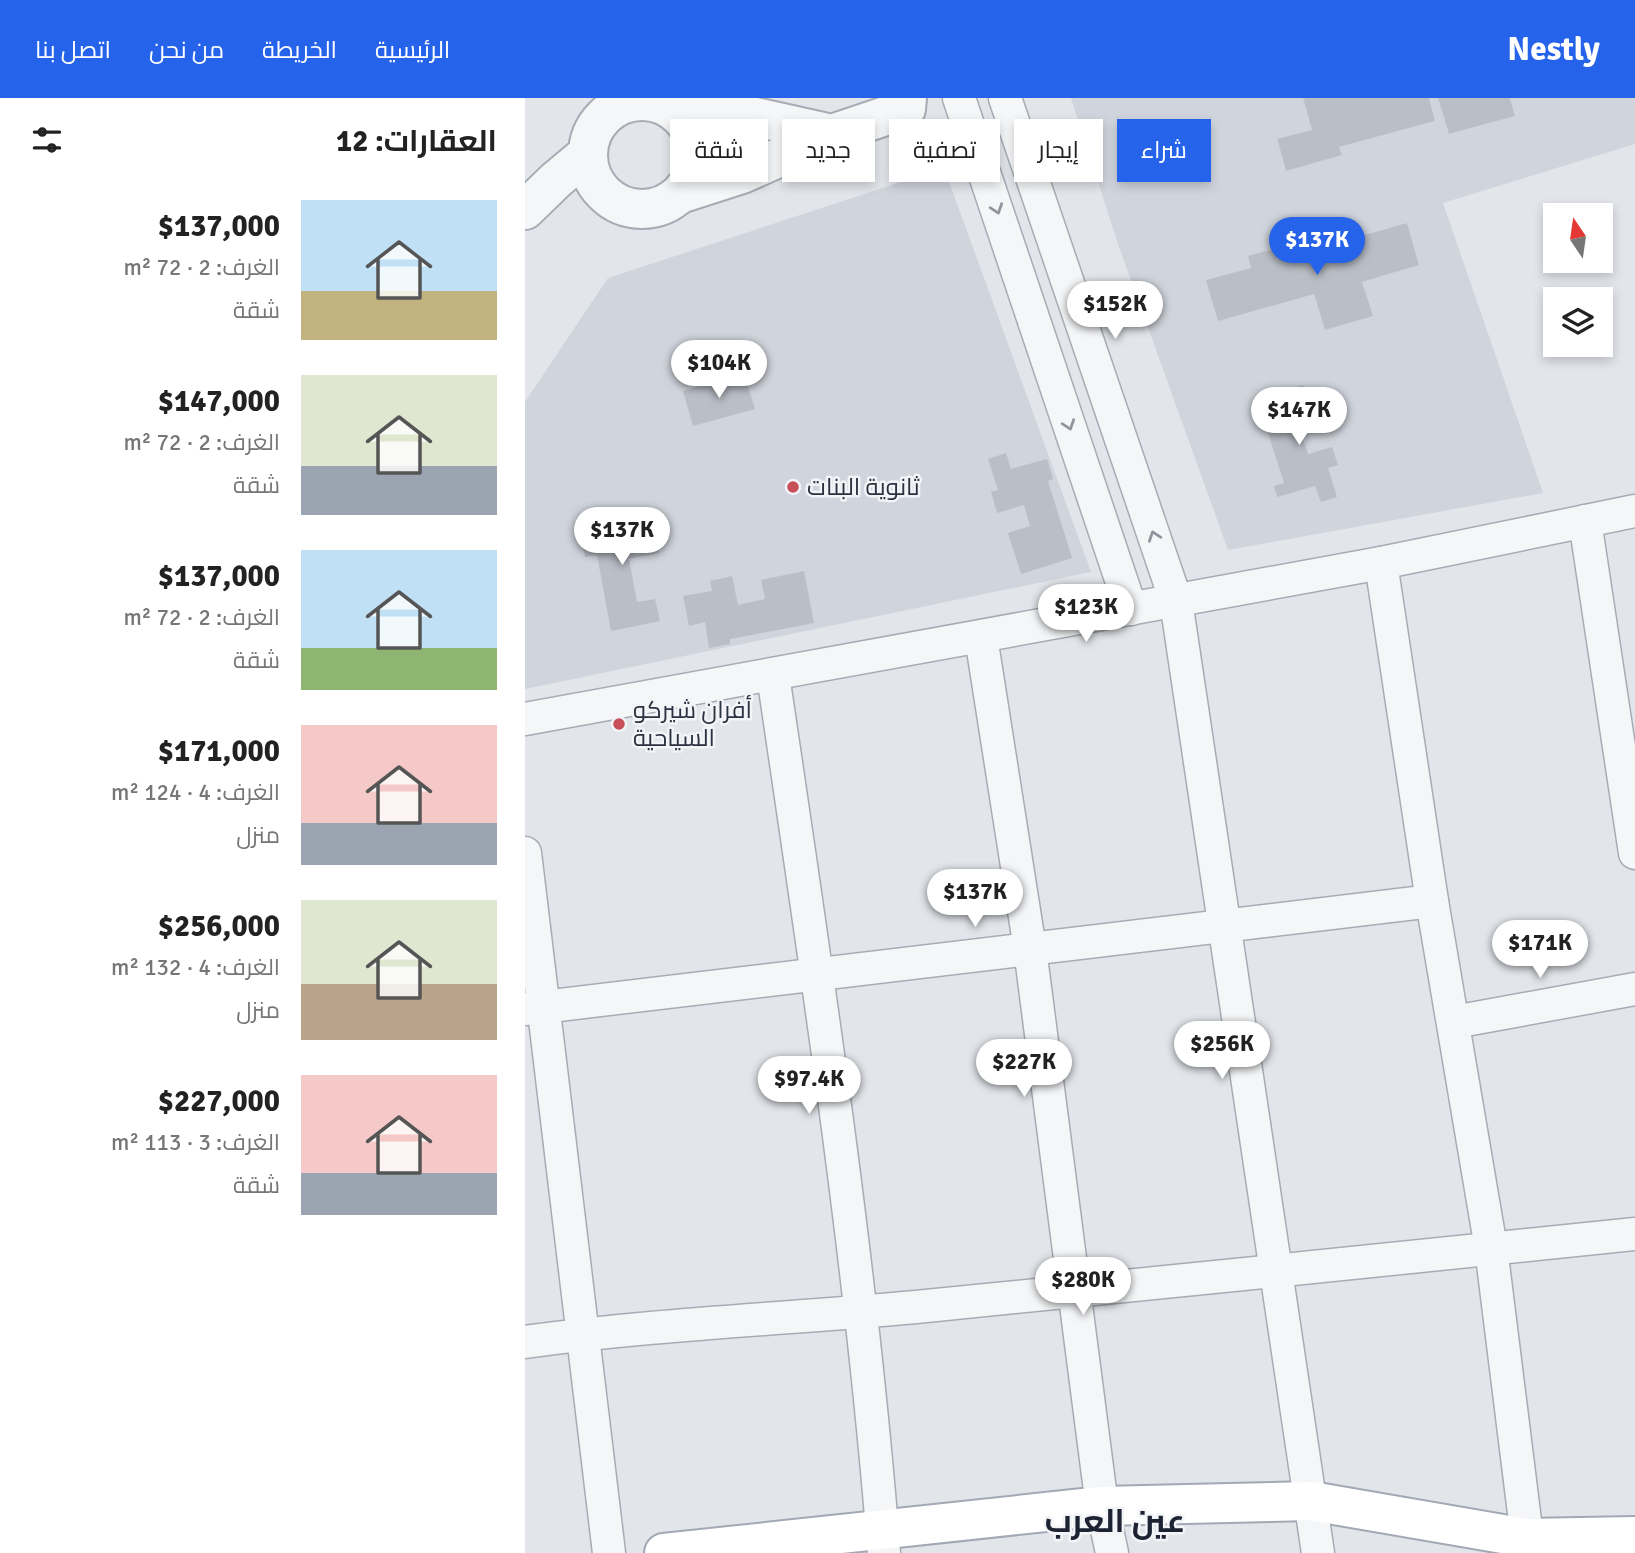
<!DOCTYPE html>
<html lang="ar">
<head>
<meta charset="utf-8">
<style>
	body { margin:0; font-family:Signika,Cairo,sans-serif; background:#f6f6f6; color:#222; direction:rtl; height:100vh; display:flex; flex-direction:column; font-size:26px; white-space:nowrap }
	* { box-sizing:border-box; margin:0 }
	p { font-size:23px; color:#767676 }
	.icon { flex:none; width:38px; height:38px; fill:none; stroke:currentColor; stroke-width:2; stroke-linecap:round; stroke-linejoin:round }
	.map { position:relative; flex:1; overflow:hidden; direction:ltr }
	.side { display:flex; flex-direction:column; background:#fff; width:525px }
	.side>* { flex:none }
	.hud { position:absolute; left:21px; top:21px; width:665px; height:63px; direction:rtl; display:flex; gap:14px }
	.needle { width:46px; rotate:347deg }
	.buttons { position:absolute; left:1018px; top:105px; display:grid; gap:14px }
	.buttons a { display:grid; place-items:center; width:70px; height:70px; border-radius:0px; background:#fff; box-shadow:0 4px 10px #0003; font-size:35px }
	.price { position:absolute; translate:-50% -60px; padding:0 16px; border-radius:24px; background:#fff; color:#222; font-size:23px; line-height:46px; filter:drop-shadow(0 2px 4px #0008) }
	.price::after { content:''; position:absolute; left:50%; top:42px; width:21px; height:16px; margin-left:-10px; background:inherit; clip-path:polygon(0 0,100% 0,50% 100%) }
	.price.on { background:#2563eb; color:#fff }
	ul { padding:0; list-style:none }
	li { display:flex; align-items:center; gap:21px; height:175px; padding:0 28px }
	li span { display:grid; place-items:center; flex:none; width:196px; height:140px; border-radius:0px; color:#555 }
	li>.icon { margin-inline-start:auto }
	span .icon { width:84px; height:84px; fill:#fffc; stroke-width:1 }
	li b { font-size:30px }
	h2 { display:flex; justify-content:space-between; align-items:center; height:84px; padding:0 28px; font-size:30px }
	.chip { padding:0 24px; border-radius:0px; background:#fff; box-shadow:0 4px 10px #0003; font-size:24px; line-height:63px }
	.chip.on { background:#2563eb; color:#fff }
	header { display:flex; align-items:center; gap:42px; box-sizing:border-box; height:98px; padding:0 35px; background:#2563eb; color:#fff }
	header strong { font-size:33px }
	nav { display:flex; gap:38px; margin-inline-start:auto; font-size:24px }
	main { display:flex; flex:1; min-height:0 }
	.map>svg:first-child { display:block }
	.built { fill:#d0d4dc; fill-rule:evenodd }
	.building { fill:#babec6 }
	.lines { fill:none; stroke-linecap:round; stroke-linejoin:round }
	.minor-casing { stroke:#a7acb4; stroke-width:35 }
	.tertiary-casing { stroke:#a7acb4; stroke-width:42 }
	.primary-casing { stroke:#a2a9b5; stroke-width:42 }
	.minor { stroke:#f5f6f8; stroke-width:32 }
	.tertiary { stroke:#f5f6f8; stroke-width:38 }
	.primary { stroke:#fff; stroke-width:38 }
	.oneway { stroke:#90949c }
	.poi-dot { fill:#c84e59; stroke:#f2f4f7; stroke-width:2.5 }
	.labels { text-anchor:middle; dominant-baseline:central; stroke-width:5; stroke-linejoin:round; paint-order:stroke }
	.poi-label { font-size:24px; fill:#2b3241; stroke:#f2f4f7; text-anchor:start }
	.district-label { font-size:32px; font-weight:bold; fill:#1d2332; stroke:#f2f4f7 }
</style>
</head>
<body>
<header>
<strong>Nestly</strong>
<nav><a>الرئيسية</a><a>الخريطة</a><a>من نحن</a><a>اتصل بنا</a></nav>
</header>
<main>
<div class="map">
<svg width="1110" height="1455" viewBox="0 0 1110 1455">
	<rect width="100%" height="100%" fill="#e2e5ea"/>
	<g class="built">
		<path d="M 546,0 L 778,0 L 787,32 L 752,42 L 761,73 L 816,57 L 814,49 L 910,23 L 904,0 L 913,0 L 924,36 L 990,18 L 985,0 L 1110,0 L 1110,46 L 918,105 L 1018,395 L 703,452 L 593,146 ZM 882,125 L 894,167 L 837,184 L 847,218 L 800,232 L 789,196 L 681,182 L 726,170 L 723,158 L 758,160 Z"/>
		<polygon points="419,70 566,474 0,591 0,304 83,180"/>
	</g>
	<g class="building">
		<polygon points="778,0 904,0 910,23 814,49 817,57 761,73 752,41 787,32"/>
		<polygon points="913,0 985,0 990,18 924,36"/>
		<polygon points="882,125 894,167 837,184 848,218 800,232 789,196 693,223 681,182 726,170 723,158 755,149 758,160"/>
		<polygon points="219,275 230,311 168,328 158,293"/>
		<polygon points="778,287 791,327 775,332 783,356 807,349 813,367 803,370 812,399 796,404 790,388 752,399 749,388 759,385 742,332 754,324 745,297"/>
		<polygon points="481,355 486,371 522,361 528,381 523,383 547,460 496,476 483,435 505,428 499,407 472,415 466,394 473,392 463,361"/>
		<polygon points="115,411 119,435 131,437 134,455 104,461 112,504 130,501 135,523 86,533 72,457 60,459 55,433 85,427 83,417"/>
		<polygon points="279,473 289,525 205,541 205,546 184,550 180,524 164,528 158,498 187,493 185,483 207,478 213,507 240,501 236,482"/>
	</g>
	<g class="lines">
		<g class="minor-casing">
			<g id="minor">
				<polyline points="434,0 606,511"/>
				<polyline points="480,0 651,503 793,1455"/>
				<polyline points="1060,423 1110,755"/>
				<polyline points="856,465 907,803 966,1150 1004,1455"/>
				<polyline points="456,539 505,851 577,1408 587,1455"/>
				<path d="M 248,577 C 291,869 336,1161 359,1455"/>
				<polyline points="0,621 856,465 1110,413"/>
				<polyline points="0,755 84,1455"/>
				<polyline points="0,911 907,803"/>
				<polyline points="929,924 1110,891"/>
				<path d="M 0,1244 C 129,1226 261,1221 391,1209 C 631,1186 870,1160 1110,1136"/>
			</g>
		</g>
		<g class="tertiary-casing">
			<g id="tertiary">
				<circle cx="117" cy="57" r="54"/>
				<polyline points="144,9 226,18 307,36"/>
				<polyline points="155,96 217,76 307,36 381,11 382,0"/>
				<polyline points="0,112 31,82 62,56"/>
			</g>
		</g>
		<g class="primary-casing">
			<polyline id="primary" points="139,1455 577,1408 786,1403 1001,1440 1110,1438"/>
		</g>
		<use href="#minor" class="minor"/>
		<use href="#tertiary" class="tertiary"/>
		<use href="#primary" class="primary"/>
	</g>
	<defs><path id="oneway-chevron" d="M-2-3.5L2.5 0L-2 3.5" fill="none" stroke-width="1.6" stroke-linecap="round" stroke-linejoin="round" transform="scale(1.75)"/></defs>
	<g class="oneway">
		<use href="#oneway-chevron" transform="translate(472 111) rotate(71)"/>
		<use href="#oneway-chevron" transform="translate(544 327) rotate(71)"/>
		<use href="#oneway-chevron" transform="translate(629 438) rotate(-109)"/>
	</g>
	<g class="poi-dot">
		<circle cx="268" cy="389" r="7"/>
		<circle cx="94" cy="626" r="7"/>
	</g>
	<g class="labels">
		<g class="poi-label">
			<text x="282" y="389">ثانوية البنات</text>
			<text x="108" y="612">أفران شيركو<tspan x="108" dy="28">السياحية</tspan></text>
		</g>
		<g class="district-label">
			<text x="590" y="1423">عين العرب</text>
		</g>
	</g>
</svg>
<div class="buttons">
<a><svg class="needle" viewBox="-14 -14 28 28"><path d="M0-13l5 13h-10z" fill="#e53935"/><path d="M0 13l5-13h-10z" fill="#767676"/></svg></a>
<a><svg class="icon" aria-label="layers" viewBox="0 0 24 24"><path d="M12 4l9 5-9 5-9-5zM3 14l9 5 9-5"/></svg></a>
</div>
<b class="price on" style="left:792px;top:179px">$137K</b>
<b class="price" style="left:590px;top:243px">$152K</b>
<b class="price" style="left:194px;top:302px">$104K</b>
<b class="price" style="left:774px;top:349px">$147K</b>
<b class="price" style="left:97px;top:469px">$137K</b>
<b class="price" style="left:561px;top:546px">$123K</b>
<b class="price" style="left:450px;top:831px">$137K</b>
<b class="price" style="left:1015px;top:882px">$171K</b>
<b class="price" style="left:697px;top:983px">$256K</b>
<b class="price" style="left:499px;top:1001px">$227K</b>
<b class="price" style="left:284px;top:1018px">$97.4K</b>
<b class="price" style="left:558px;top:1219px">$280K</b>
<div class="hud">
<a class="chip on">شراء</a>
<a class="chip">إيجار</a>
<a class="chip">تصفية</a>
<a class="chip">جديد</a>
<a class="chip">شقة</a>
</div>
</div>
<section class="side">
<h2>العقارات: 12<svg class="icon" aria-label="filters" viewBox="0 0 24 24"><path d="M4 7h16M4 17h16"/><circle cx="9" cy="7" r="2"/><circle cx="15" cy="17" r="2"/></svg></h2>
<ul>
<li><span style="background:linear-gradient(#bfe0f5 65%,#c2b280 0)"><svg class="icon" aria-label="home" viewBox="0 0 24 24"><path d="M3 11l9-7 9 7M6 9v11h12V9"/></svg></span><div><b>$137,000</b><p>الغرف: 2 · 72 m²</p><p>شقة</p></div></li>
<li><span style="background:linear-gradient(#dfe7d0 65%,#9aa5b1 0)"><svg class="icon" aria-label="home" viewBox="0 0 24 24"><path d="M3 11l9-7 9 7M6 9v11h12V9"/></svg></span><div><b>$147,000</b><p>الغرف: 2 · 72 m²</p><p>شقة</p></div></li>
<li><span style="background:linear-gradient(#bfe0f5 70%,#8fb573 0)"><svg class="icon" aria-label="home" viewBox="0 0 24 24"><path d="M3 11l9-7 9 7M6 9v11h12V9"/></svg></span><div><b>$137,000</b><p>الغرف: 2 · 72 m²</p><p>شقة</p></div></li>
<li><span style="background:linear-gradient(#f6c9c9 70%,#9aa5b1 0)"><svg class="icon" aria-label="home" viewBox="0 0 24 24"><path d="M3 11l9-7 9 7M6 9v11h12V9"/></svg></span><div><b>$171,000</b><p>الغرف: 4 · 124 m²</p><p>منزل</p></div></li>
<li><span style="background:linear-gradient(#dfe7d0 60%,#b9a48a 0)"><svg class="icon" aria-label="home" viewBox="0 0 24 24"><path d="M3 11l9-7 9 7M6 9v11h12V9"/></svg></span><div><b>$256,000</b><p>الغرف: 4 · 132 m²</p><p>منزل</p></div></li>
<li><span style="background:linear-gradient(#f6c9c9 70%,#9aa5b1 0)"><svg class="icon" aria-label="home" viewBox="0 0 24 24"><path d="M3 11l9-7 9 7M6 9v11h12V9"/></svg></span><div><b>$227,000</b><p>الغرف: 3 · 113 m²</p><p>شقة</p></div></li>
</ul>
</section>
</main>
</body>
</html>
